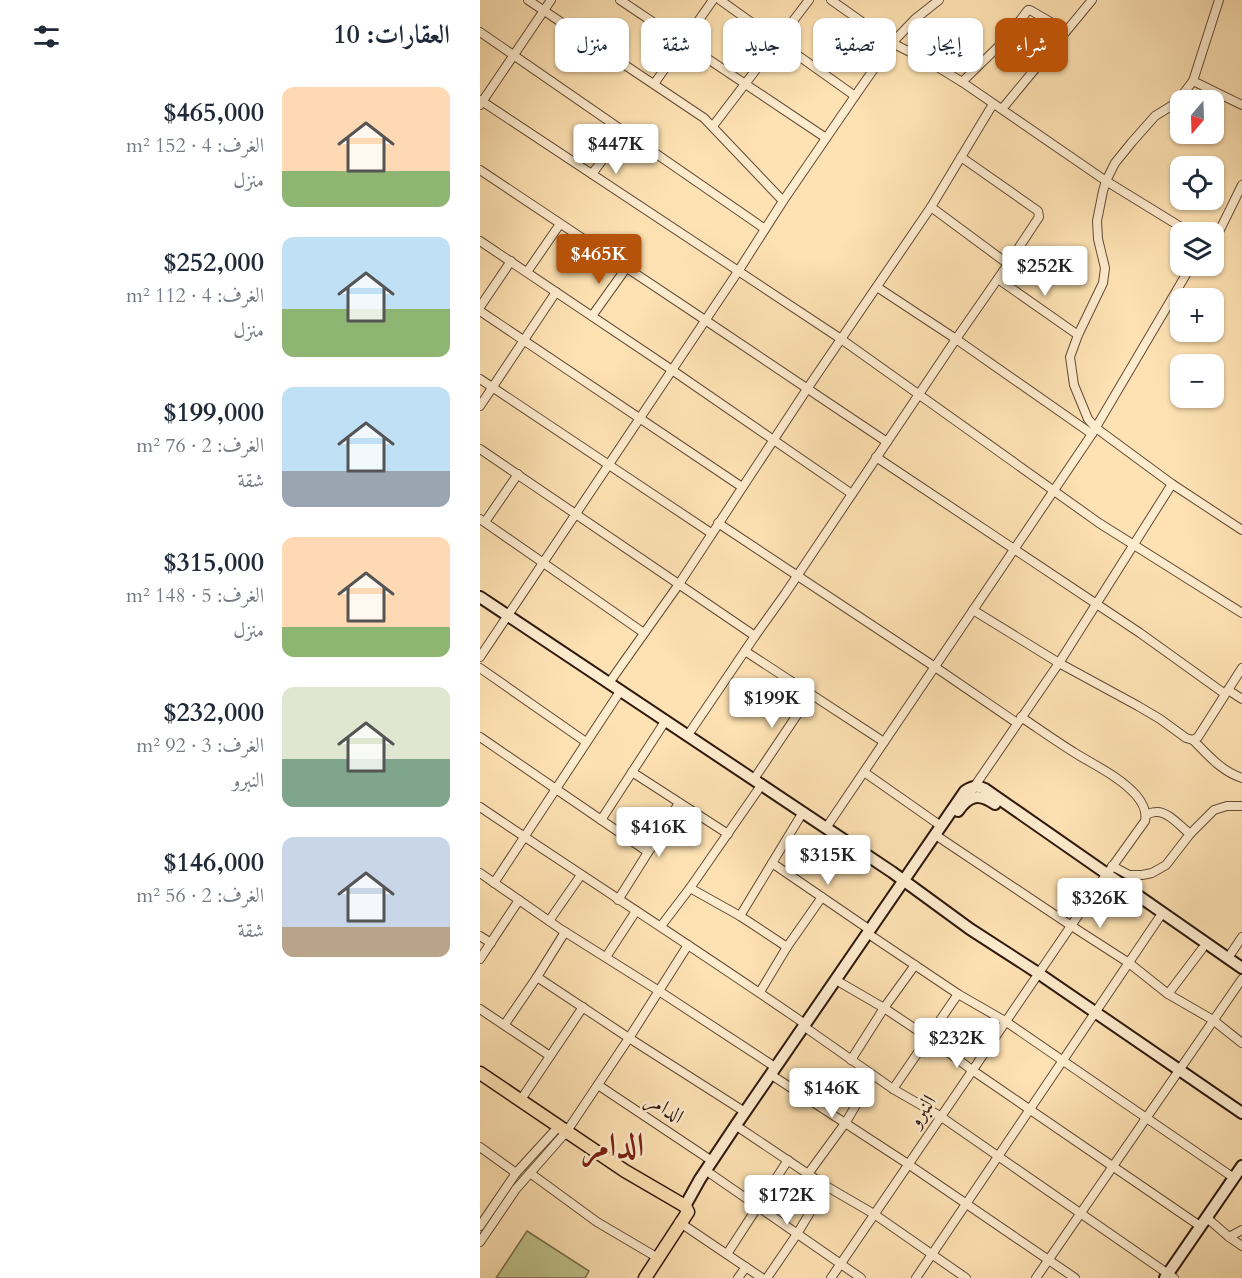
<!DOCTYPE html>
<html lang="ar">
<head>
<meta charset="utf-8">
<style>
	body { margin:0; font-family:Cardo,Amiri,serif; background:#f6f6f7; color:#1f2937; direction:rtl; height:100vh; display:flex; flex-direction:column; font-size:22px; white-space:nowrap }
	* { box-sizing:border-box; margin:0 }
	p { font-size:20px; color:#747a83 }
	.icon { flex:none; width:33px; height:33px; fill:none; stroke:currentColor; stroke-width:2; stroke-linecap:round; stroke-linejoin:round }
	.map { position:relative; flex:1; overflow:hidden; direction:ltr }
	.drawer { display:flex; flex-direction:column; background:#fff; width:480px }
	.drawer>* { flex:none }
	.top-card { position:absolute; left:18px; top:18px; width:570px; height:54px; direction:rtl; display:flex; gap:12px }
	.needle { width:39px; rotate:199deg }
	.controls { position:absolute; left:690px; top:90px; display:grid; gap:12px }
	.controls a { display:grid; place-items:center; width:54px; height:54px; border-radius:12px; background:#fff; box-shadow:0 2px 4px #0004; font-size:30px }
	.price { position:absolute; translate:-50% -51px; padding:0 14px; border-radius:6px; background:#fff; color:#222; font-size:20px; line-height:39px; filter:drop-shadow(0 2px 3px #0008) }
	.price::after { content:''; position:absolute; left:50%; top:36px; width:18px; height:14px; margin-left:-9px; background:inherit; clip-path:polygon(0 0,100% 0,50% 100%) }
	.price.selected { background:#b45309; color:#fff }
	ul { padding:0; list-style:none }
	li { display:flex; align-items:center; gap:18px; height:150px; padding:0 30px }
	li span { display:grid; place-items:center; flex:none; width:168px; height:120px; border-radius:12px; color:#555 }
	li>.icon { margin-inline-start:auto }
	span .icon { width:72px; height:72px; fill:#fffc; stroke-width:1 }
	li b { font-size:26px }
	h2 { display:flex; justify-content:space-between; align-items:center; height:72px; padding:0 30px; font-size:26px }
	.pill { padding:0 21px; border-radius:12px; background:#fff; box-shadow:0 2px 4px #0004; font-size:21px; line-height:54px }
	.pill.selected { background:#b45309; color:#fff }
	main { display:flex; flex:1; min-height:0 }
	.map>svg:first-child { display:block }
	.green { fill:#c0c38c; stroke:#786e4c; stroke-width:1.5 }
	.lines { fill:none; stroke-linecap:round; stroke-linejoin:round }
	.street-casing { stroke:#634a36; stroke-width:10 }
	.secondary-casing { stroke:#2f180d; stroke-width:14 }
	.primary-casing { stroke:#2f180d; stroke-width:15 }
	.street { stroke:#feecce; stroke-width:8 }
	.secondary { stroke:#feecce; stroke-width:10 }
	.primary { stroke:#fee2b3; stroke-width:12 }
	.labels { text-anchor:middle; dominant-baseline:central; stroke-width:5; stroke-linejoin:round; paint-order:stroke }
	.street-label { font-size:21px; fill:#2f180d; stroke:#feecce }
	.town-label { font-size:33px; font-weight:bold; fill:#7a1f14; stroke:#feecce }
</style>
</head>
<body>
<main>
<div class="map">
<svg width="762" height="1278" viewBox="0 0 762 1278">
	<rect width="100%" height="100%" fill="#fee2b3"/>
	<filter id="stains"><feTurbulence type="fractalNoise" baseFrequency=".00333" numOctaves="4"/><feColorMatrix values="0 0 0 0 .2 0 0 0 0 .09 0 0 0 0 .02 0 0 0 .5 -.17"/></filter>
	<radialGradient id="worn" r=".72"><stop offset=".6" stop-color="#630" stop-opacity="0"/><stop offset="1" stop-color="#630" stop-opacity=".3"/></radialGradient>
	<polygon class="green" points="47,1231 109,1271 105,1278 16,1278"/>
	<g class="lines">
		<g class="street-casing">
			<g id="street">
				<polyline points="48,0 224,118 303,201"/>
				<polyline points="140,0 346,138"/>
				<polyline points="240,0 375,96"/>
				<polyline points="351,0 412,43 448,61 482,82 626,181 709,232"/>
				<polyline points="0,32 285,229"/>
				<polyline points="713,81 762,105"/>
				<polyline points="482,82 525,40 548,10 550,10 586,31"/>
				<polyline points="174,84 233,0"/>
				<polyline points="0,100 361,339 619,523 762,613"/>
				<polyline points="0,105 71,0"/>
				<polyline points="522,109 612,0"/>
				<polyline points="233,126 329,0"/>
				<polyline points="481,157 558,211 559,217 528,264"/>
				<polyline points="0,170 225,320 407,442"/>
				<polyline points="112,174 144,131"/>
				<polyline points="0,241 192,370 372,494"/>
				<polyline points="734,242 762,185"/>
				<polyline points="47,272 80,224"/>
				<polyline points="518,279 598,335"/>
				<polyline points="397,287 476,339 528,264 451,207"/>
				<polyline points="0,307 31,261"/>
				<polyline points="0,311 262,487"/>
				<polyline points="112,316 147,267"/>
				<polyline points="0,379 231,533"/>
				<polyline points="0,406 76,292"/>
				<polyline points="0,449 275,636 305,594 476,339 612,434"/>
				<polyline points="396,457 660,633 745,694"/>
				<polyline points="692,484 762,530"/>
				<polyline points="0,519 164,633"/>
				<polyline points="5,522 38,474"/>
				<polyline points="238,523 455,667 537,723"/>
				<polyline points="493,610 579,663 658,706 680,719 706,738 713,740 718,737 762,668"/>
				<polyline points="265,651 404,742"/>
				<polyline points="0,657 259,270 303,201 375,96 412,43 435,19 459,0"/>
				<polyline points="0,668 106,742"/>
				<polyline points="129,683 199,584 327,389 451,207 513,104"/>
				<polyline points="748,690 762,699"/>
				<path d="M 541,717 C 559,729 577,742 595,753 C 616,766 640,777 656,795 C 662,802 667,812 665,821 L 627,874"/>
				<polyline points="208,735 275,636"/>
				<polyline points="0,737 168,852"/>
				<path d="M 713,740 C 728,755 741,771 762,778"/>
				<polyline points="152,772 248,834"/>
				<polyline points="384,772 461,826"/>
				<polyline points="274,779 331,694"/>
				<polyline points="492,790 579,663 692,484 616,428 608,419 594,385 590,357 598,335 623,283 625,268 618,239 617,221 623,191 626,181 635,163 652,142 675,116 696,103 713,81 739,0"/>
				<path d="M 0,807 C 108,880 218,950 325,1024"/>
				<path d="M 666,815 C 668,814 673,812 676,812 C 688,811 701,827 710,834"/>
				<polyline points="121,820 186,720"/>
				<polyline points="346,828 612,434 711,266"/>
				<polyline points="460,838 590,925 649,963 688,994 733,1020 762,1043"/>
				<polyline points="292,863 390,930"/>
				<polyline points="632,866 649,875 662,875 672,873 686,865 710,834 734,810 747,806 762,806"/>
				<polyline points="0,873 82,930 179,991 295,1067"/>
				<polyline points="14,883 141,690"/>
				<polyline points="210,888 260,916 307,947"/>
				<polyline points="138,900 199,803"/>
				<polyline points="260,916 323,812"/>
				<polyline points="69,921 101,875"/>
				<polyline points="181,926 210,888 282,784"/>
				<polyline points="0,936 11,943"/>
				<polyline points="393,937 478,994 525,1021 754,1178"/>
				<polyline points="126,957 156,911"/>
				<polyline points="748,958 762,937"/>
				<polyline points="0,959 39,900"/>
				<polyline points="57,977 85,932"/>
				<polyline points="361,983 404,1008 449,1038 492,1070 720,1226"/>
				<polyline points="280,992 307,947 342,897"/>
				<polyline points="688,994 722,949"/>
				<polyline points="0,1009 70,1056"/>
				<polyline points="25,1024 57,977 149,1038 265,1112"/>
				<polyline points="329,1030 413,1089 460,1116 694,1278"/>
				<polyline points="371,1060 404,1008 435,965"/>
				<polyline points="296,1078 428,1164 595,1278"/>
				<polyline points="118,1085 232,1161"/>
				<polyline points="413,1089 478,994"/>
				<polyline points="43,1102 42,1098 103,1007"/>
				<polyline points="261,1129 346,1186 394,1214 486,1278"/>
				<polyline points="0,1147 36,1173"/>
				<polyline points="50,1173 117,1222 173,1255"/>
				<polyline points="231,1174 381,1278"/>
				<polyline points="328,1174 366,1122 393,1076"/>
				<polyline points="726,1217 749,1237 762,1246"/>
				<polyline points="199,1222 282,1278"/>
				<polyline points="0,1226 36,1173 79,1126"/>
				<polyline points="749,1237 762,1230"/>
				<polyline points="0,1242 36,1189 87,1131 149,1038 208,945"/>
				<polyline points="247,1254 308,1160"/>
				<polyline points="258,1278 266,1267"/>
				<polyline points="287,1278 317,1234 346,1186"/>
				<polyline points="351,1278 625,876"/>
				<polyline points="436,1278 681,915"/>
				<polyline points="556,1278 762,979"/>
			</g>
		</g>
		<g class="secondary-casing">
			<g id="secondary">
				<polyline points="0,597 412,872 490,929 558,973 762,1113"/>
				<path d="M 478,811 C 489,795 499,793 515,804"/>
				<path d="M 205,1206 L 220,1179 L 256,1125 L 485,791 C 492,787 497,785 505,789 L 762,968"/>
				<polyline points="685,1278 762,1166"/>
			</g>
		</g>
		<g class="primary-casing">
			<polyline id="primary" points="0,1073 145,1171 205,1206 208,1212 165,1278"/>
		</g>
		<use href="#street" class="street"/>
		<use href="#secondary" class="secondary"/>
		<use href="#primary" class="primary"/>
	</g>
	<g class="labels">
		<g class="street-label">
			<text transform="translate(185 1108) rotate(33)">الدامر</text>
			<text transform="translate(442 1111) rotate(-56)">النبرو</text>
		</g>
		<g class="town-label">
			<text x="133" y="1145">الدامر</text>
		</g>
	</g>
	<rect width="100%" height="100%" filter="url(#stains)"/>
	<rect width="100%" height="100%" fill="url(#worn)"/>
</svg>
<div class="controls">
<a><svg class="needle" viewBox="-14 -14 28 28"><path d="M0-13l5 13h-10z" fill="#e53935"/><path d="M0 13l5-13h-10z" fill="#747a83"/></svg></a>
<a><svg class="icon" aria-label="locate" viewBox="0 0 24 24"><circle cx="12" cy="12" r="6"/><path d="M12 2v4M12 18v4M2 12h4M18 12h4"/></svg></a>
<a><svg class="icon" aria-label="layers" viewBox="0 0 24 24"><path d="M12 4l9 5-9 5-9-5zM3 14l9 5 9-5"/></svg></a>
<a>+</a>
<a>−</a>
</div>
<b class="price" style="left:136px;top:175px">$447K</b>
<b class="price selected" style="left:119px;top:285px">$465K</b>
<b class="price" style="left:565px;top:297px">$252K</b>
<b class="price" style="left:292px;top:729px">$199K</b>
<b class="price" style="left:179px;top:858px">$416K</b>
<b class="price" style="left:348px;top:886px">$315K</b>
<b class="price" style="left:620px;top:929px">$326K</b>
<b class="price" style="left:477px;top:1069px">$232K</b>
<b class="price" style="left:352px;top:1119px">$146K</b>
<b class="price" style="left:307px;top:1226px">$172K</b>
<div class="top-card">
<a class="pill selected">شراء</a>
<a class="pill">إيجار</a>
<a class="pill">تصفية</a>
<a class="pill">جديد</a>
<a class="pill">شقة</a>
<a class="pill">منزل</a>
</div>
</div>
<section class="drawer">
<h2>العقارات: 10<svg class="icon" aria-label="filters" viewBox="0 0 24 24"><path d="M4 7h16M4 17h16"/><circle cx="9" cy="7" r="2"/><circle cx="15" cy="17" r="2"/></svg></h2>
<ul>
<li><span style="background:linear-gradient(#ffd9b3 70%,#8fb573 0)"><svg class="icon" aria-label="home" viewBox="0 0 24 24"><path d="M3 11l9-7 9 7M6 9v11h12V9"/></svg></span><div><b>$465,000</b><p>الغرف: 4 · 152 m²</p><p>منزل</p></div></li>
<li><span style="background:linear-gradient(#bfe0f5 60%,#8fb573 0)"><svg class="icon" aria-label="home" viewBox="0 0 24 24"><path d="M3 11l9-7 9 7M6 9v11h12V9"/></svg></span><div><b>$252,000</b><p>الغرف: 4 · 112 m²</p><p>منزل</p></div></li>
<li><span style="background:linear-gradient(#bfe0f5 70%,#9aa5b1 0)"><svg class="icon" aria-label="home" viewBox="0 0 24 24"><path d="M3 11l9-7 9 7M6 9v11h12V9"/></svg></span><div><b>$199,000</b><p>الغرف: 2 · 76 m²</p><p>شقة</p></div></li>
<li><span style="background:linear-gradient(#ffd9b3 75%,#8fb573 0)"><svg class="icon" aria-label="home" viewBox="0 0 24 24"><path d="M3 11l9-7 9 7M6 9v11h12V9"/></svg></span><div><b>$315,000</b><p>الغرف: 5 · 148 m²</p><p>منزل</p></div></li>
<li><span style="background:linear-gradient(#dfe7d0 60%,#7fa58c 0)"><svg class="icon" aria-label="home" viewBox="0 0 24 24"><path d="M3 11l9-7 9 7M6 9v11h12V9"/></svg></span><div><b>$232,000</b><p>الغرف: 3 · 92 m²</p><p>النبرو</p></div></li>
<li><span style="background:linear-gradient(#c9d6e8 75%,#b9a48a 0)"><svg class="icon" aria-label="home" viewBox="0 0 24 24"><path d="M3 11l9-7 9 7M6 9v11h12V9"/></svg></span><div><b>$146,000</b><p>الغرف: 2 · 56 m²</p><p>شقة</p></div></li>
</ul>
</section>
</main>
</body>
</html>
